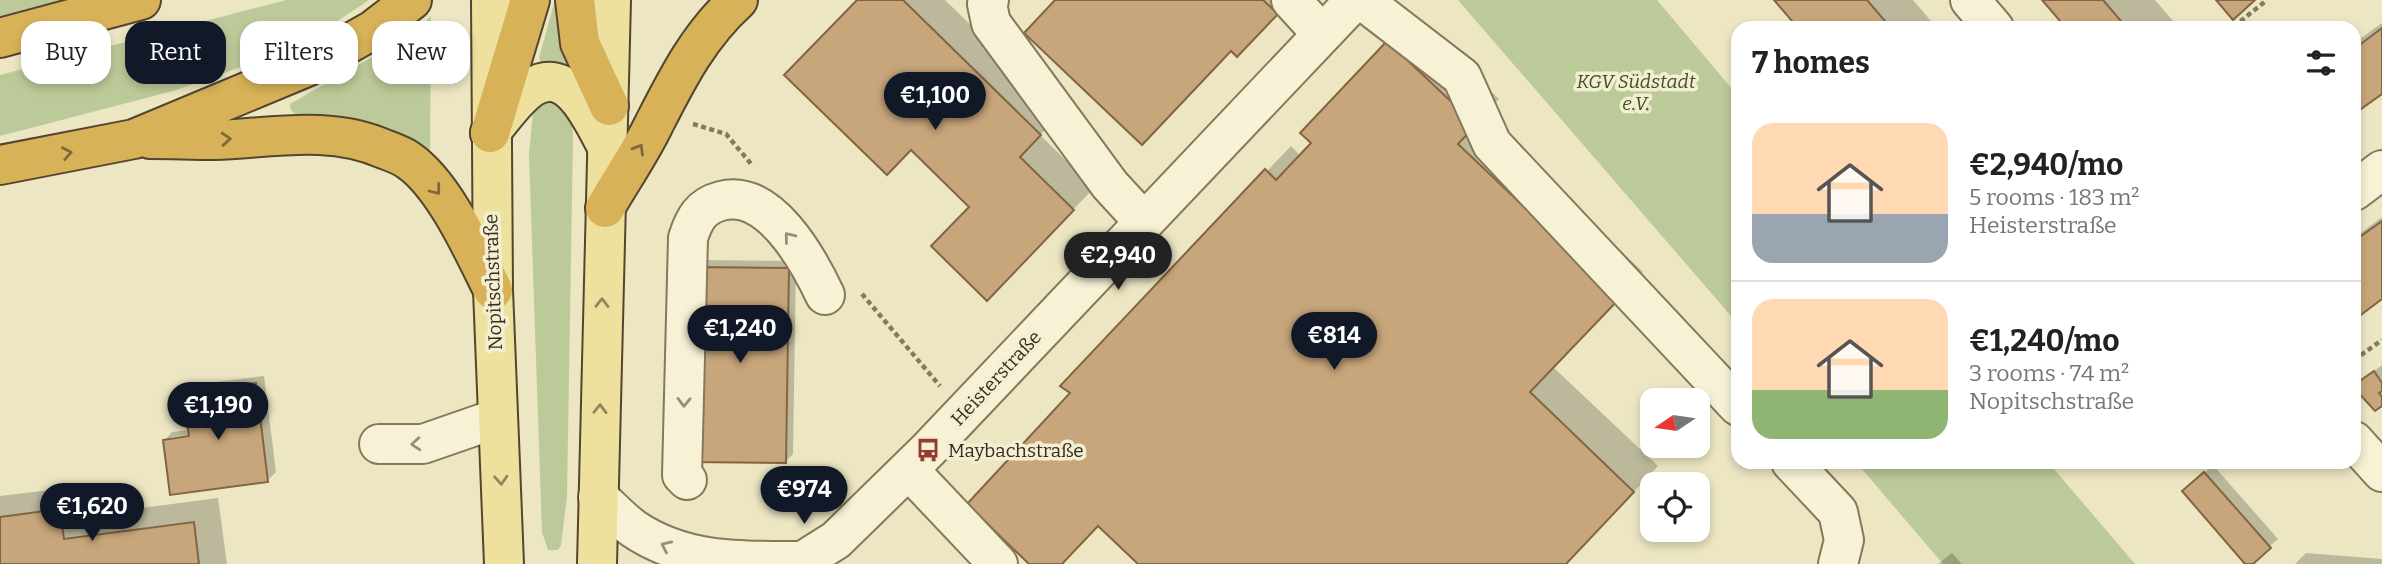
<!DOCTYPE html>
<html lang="en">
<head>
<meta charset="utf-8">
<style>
	body { margin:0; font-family:Bitter,serif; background:#f2f2f2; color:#222; height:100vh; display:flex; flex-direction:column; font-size:26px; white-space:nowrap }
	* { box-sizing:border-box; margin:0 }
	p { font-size:23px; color:#767676 }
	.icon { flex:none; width:38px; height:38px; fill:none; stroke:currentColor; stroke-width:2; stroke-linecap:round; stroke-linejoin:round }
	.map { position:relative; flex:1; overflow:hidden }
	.details { position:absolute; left:1731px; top:21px; width:630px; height:448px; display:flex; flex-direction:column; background:#fff; border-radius:21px; box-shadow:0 4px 10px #0003 }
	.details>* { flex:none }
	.top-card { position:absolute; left:21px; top:21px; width:665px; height:63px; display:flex; gap:14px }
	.needle { width:46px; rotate:257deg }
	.controls { position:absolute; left:1640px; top:388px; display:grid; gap:14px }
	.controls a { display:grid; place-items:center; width:70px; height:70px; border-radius:14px; background:#fff; box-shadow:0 4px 10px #0003; font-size:35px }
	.price { position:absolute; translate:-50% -60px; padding:0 16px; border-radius:24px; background:#111827; color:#fff; font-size:23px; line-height:46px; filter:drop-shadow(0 2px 4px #0008) }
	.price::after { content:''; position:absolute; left:50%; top:42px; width:21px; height:16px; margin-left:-10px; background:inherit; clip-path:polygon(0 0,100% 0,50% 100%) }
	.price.current { background:#222; color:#fff }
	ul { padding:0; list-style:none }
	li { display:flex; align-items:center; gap:21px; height:175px; padding:0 21px }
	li+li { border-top:2px solid #e0e0e0 }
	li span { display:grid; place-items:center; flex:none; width:196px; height:140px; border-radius:21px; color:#555 }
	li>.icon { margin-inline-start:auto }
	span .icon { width:84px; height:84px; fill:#fffc; stroke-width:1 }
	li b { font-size:30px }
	h2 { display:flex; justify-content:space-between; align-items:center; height:84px; padding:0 21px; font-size:30px }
	.chip { padding:0 24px; border-radius:21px; background:#fff; box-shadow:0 4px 10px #0003; font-size:24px; line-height:63px }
	.chip.current { background:#111827; color:#fff }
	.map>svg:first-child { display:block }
	.green { fill:#bcc998 }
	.shadow { fill:#0003; fill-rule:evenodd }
	.building { fill:#c8a67b; stroke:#836542; stroke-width:2 }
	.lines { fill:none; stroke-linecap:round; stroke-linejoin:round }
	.minor-casing { stroke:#85785b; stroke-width:42 }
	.major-casing { stroke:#53452f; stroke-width:42 }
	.highway-casing { stroke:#53452f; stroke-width:42 }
	.path { stroke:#85785b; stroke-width:4.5; stroke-dasharray:5 3.5; stroke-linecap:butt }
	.minor { stroke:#f7f2d6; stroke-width:38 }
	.major { stroke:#eee09d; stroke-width:38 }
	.highway { stroke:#d8b258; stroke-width:38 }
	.oneway { stroke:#7f6938 }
	.oneway2 { stroke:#96907a }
	.oneway3 { stroke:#92865e }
	.labels { text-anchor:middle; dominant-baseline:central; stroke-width:7; stroke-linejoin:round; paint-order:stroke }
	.park-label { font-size:19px; font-style:italic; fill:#405126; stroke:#f4efd3 }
	.street-label { font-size:19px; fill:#362d1e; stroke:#f4efd3 }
	.poi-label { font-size:19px; fill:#362d1e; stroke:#f4efd3; text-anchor:start }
</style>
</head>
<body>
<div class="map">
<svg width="2382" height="564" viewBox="0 0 2382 564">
	<rect width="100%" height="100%" fill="#ece6c3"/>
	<g class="green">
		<polygon points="0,0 66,0 0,18"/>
		<polygon points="286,0 369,0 333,24 267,58 173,91 0,136 0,75"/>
		<polygon points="555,0 562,0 572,63 567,67 543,64 539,58"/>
		<polygon points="1458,0 1657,0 1738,96 1738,324"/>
		<path d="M 431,16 L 430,155 C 389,122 347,118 295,114 L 291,110 L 290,104 L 412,34 Z"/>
		<polygon points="556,98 572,120 573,137 567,496 561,545 558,550 548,550 542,532 529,155 533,112 539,101"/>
		<polygon points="1856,462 2048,462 2135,564 1943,564"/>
	</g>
	<g class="shadow">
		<polygon points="860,0 945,0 1061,113 1040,135 1094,188 1008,277"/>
		<polygon points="1058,0 1290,0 1258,34 1231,49"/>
		<polygon points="1776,0 1913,0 1937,28 1800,28"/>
		<polygon points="2044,0 2155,0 2179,28 2068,28"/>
		<polygon points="1413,17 1499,99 1481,118 1643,272 1553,367 1658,466 1565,564 1140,564 1099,524 1060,564 1032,564 1072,393 1063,386 1291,146 1301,156"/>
		<polygon points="2382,23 2382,91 2354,112 2354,43"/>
		<polygon points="2382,217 2382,297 2354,318 2354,238"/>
		<polygon points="705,260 796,261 793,454 785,462 697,268"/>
		<polygon points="2382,365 2382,403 2355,386"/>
		<path d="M 264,376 L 276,472 L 268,480 L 165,440 L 172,432 L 190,430 L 184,392 L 192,385 ZM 197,434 L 198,437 L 171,440 L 171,437 Z"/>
		<polygon points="2213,465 2278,539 2250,564 2248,564 2192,484"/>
		<polygon points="84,486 88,515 218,498 227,564 0,564 0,496"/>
		<polygon points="1952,553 1962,564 1938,564"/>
		<polygon points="2306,553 2382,559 2382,564 2295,564"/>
	</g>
	<g class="building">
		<polygon points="857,0 903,0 1041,135 1020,157 1074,210 987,301 931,246 969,207 911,150 887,175 784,75"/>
		<polygon points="1055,0 1263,0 1278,14 1237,57 1231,51 1142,145 1024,33"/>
		<polygon points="1774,0 1867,0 1891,28 1798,28"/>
		<polygon points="2042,0 2103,0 2127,28 2066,28"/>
		<polygon points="2216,0 2255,0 2233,20"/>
		<polygon points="2382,28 2382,94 2354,114 2354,49"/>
		<polygon points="1387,41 1476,125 1458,144 1620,298 1530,392 1634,492 1566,564 1138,564 1098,526 1062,564 1029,564 967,504 1070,393 1060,386 1265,169 1276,180 1311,143 1300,133"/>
		<polygon points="2382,221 2382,299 2354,320 2354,241"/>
		<polygon points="695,267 789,268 786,463 692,462"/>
		<polygon points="2374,371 2382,383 2382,391 2379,393 2382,397 2382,406 2375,411 2354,388 2354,385"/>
		<polygon points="256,383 268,482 170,495 163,440 189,436 182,392"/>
		<polygon points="2204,472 2271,548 2253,564 2245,564 2182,491"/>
		<polygon points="60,509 64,539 194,522 199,564 0,564 0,517"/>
	</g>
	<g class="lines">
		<g class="minor-casing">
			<g id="minor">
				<polyline points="989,0 987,4 991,23 1110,185 1144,222"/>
				<polyline points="1291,0 1322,34"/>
				<polyline points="1362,0 1462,77 1492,144 1738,406"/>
				<polyline points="1970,0 1994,28"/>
				<polyline points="2354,191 2382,170"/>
				<polyline points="2354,441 2382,472"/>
				<polyline points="379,444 423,444 498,418"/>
				<polyline points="1791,462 1838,512 1844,540 1838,564"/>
				<polyline points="909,470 998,564"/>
				<path d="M 687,480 L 682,475 L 688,238 C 694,219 701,206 721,201 C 769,188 808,259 825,295"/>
				<path d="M 598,497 C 610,507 621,520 634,529 C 686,564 744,561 805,561"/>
				<polyline points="798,564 836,540 928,450 1355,0"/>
			</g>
		</g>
		<g class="major-casing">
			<g id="major">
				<polyline points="491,0 493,290 504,564"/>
				<path d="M 490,133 C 503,118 515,99 531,88 C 569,63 593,121 607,147"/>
				<polyline points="597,564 611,0"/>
			</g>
		</g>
		<g class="highway-casing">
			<g id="highway">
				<polyline points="575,0 580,43 609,106"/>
				<polyline points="0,38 141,0"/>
				<polyline points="490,133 530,0"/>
				<path d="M 150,139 C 171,139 193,140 214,140 C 272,138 329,125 384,149 C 392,152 401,155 408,160 C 444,184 474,252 493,290"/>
				<polyline points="0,165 134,139 309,66 373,30 412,0"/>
				<path d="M 605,208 C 621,180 640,153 654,124 C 677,79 699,35 738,0"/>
			</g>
		</g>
		<g class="path">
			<polyline points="2238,28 2237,24 2267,0"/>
			<polyline points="693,124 726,134 752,165"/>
			<polyline points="862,294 940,386"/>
			<polyline points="2354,360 2382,340"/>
		</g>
		<use href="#minor" class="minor"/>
		<use href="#major" class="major"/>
		<use href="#highway" class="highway"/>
	</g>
	<defs><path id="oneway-chevron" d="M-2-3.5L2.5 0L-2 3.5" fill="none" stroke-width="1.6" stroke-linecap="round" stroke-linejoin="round" transform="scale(1.75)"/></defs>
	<g class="oneway">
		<use href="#oneway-chevron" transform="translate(226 139) rotate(-4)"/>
		<use href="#oneway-chevron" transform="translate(639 149) rotate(-59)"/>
		<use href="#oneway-chevron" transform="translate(67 153) rotate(-11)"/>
		<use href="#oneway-chevron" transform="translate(436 190) rotate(52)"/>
	</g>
	<g class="oneway2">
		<use href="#oneway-chevron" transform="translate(789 237) rotate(-129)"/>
		<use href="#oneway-chevron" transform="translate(684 402) rotate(91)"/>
		<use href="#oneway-chevron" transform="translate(416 444) rotate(176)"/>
		<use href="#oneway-chevron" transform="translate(666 546) rotate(-155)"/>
	</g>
	<g class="oneway3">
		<use href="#oneway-chevron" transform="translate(602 303) rotate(-89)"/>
		<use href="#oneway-chevron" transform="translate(600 409) rotate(-89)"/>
		<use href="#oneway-chevron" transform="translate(501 480) rotate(87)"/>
	</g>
	<defs>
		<g id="bus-bare" transform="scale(1.89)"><path d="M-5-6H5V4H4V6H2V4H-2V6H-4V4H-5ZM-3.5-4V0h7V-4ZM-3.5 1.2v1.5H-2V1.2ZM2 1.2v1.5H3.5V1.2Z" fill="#923b2e" stroke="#f4efd3" stroke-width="2.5" paint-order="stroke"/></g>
	</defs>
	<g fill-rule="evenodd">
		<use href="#bus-bare" x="928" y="450"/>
	</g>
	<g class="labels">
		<g class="park-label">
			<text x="1636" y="81">KGV Südstadt<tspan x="1636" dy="22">e.V.</tspan></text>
		</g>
		<g class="street-label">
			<text transform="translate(493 282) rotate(-92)">Nopitschstraße</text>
			<text transform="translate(996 378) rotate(-47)">Heisterstraße</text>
		</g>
		<g class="poi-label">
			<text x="948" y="450">Maybachstraße</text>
		</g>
	</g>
</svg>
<div class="controls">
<a><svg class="needle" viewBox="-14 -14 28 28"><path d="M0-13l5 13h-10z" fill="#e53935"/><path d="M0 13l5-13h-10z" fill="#767676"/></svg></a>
<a><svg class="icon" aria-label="locate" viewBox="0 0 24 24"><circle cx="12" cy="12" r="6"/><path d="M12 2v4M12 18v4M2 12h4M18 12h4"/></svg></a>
</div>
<b class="price" style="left:935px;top:132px">€1,100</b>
<b class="price current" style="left:1118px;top:292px">€2,940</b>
<b class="price" style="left:740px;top:365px">€1,240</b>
<b class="price" style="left:1334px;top:372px">€814</b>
<b class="price" style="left:218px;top:442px">€1,190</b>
<b class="price" style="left:804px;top:526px">€974</b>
<b class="price" style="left:92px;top:543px">€1,620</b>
<div class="top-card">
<a class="chip">Buy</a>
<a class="chip current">Rent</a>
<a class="chip">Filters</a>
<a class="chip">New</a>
</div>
<section class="details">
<h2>7 homes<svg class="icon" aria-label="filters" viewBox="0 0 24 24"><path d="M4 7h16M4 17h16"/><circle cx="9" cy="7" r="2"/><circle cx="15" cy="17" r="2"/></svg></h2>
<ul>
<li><span style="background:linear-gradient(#ffd9b3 65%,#9aa5b1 0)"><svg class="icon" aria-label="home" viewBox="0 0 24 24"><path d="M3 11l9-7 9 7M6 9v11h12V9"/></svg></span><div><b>€2,940/mo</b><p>5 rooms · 183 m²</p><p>Heisterstraße</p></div></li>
<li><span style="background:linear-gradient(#ffd9b3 65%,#8fb573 0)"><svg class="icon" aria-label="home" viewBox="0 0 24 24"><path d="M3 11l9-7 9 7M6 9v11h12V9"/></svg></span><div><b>€1,240/mo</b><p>3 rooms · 74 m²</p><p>Nopitschstraße</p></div></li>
</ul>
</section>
</div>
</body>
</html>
